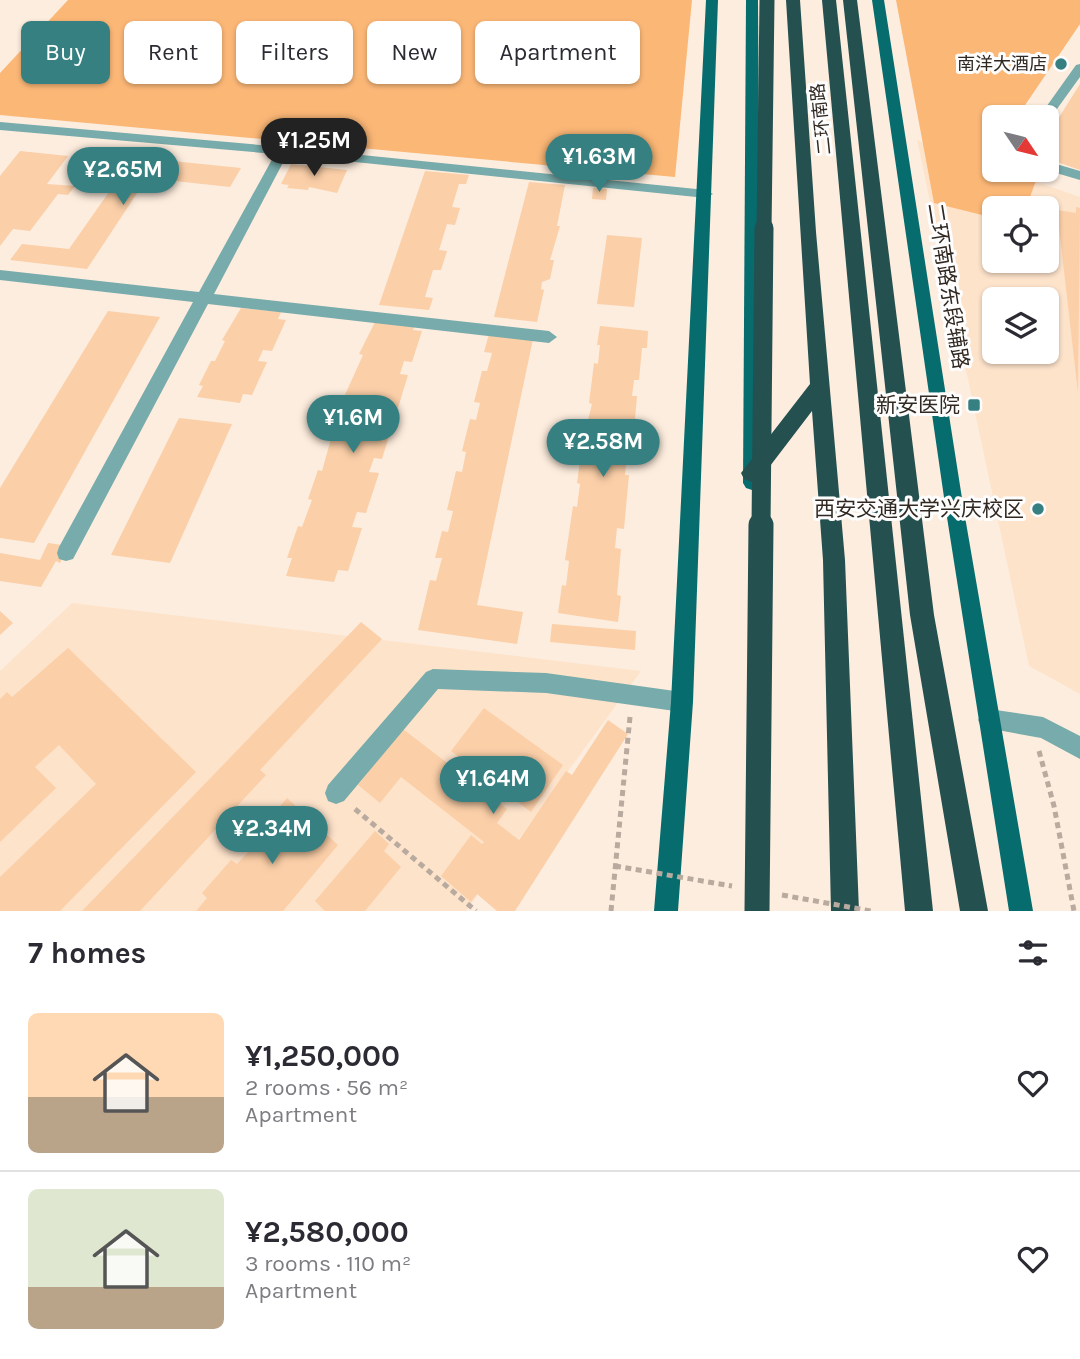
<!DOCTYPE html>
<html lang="en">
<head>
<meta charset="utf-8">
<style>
	body { margin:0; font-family:Karla,"Noto Sans SC",sans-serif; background:#f2f2f3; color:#2b2b33; height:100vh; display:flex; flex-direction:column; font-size:26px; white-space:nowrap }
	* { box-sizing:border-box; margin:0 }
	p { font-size:23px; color:#7c7c81 }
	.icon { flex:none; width:38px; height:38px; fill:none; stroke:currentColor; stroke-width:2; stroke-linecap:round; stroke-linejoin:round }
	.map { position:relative; height:911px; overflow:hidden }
	.panel { display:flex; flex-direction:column; background:#fff; flex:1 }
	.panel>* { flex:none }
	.banner { position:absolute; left:21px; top:21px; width:700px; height:63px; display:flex; gap:14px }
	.needle { width:46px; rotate:125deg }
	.controls { position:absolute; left:982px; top:105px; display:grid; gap:14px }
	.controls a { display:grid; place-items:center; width:77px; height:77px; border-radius:10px; background:#fff; box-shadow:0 2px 5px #0004; font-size:35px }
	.price { position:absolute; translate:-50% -60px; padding:0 16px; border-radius:24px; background:#378081; color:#fff; font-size:23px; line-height:46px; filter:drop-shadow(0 2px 4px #0008) }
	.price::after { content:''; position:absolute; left:50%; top:42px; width:21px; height:16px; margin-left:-10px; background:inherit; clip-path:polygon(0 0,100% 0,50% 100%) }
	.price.active { background:#222; color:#fff }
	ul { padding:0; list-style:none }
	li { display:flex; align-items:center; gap:21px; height:175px; padding:0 28px }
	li+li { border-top:2px solid #e1e1e2 }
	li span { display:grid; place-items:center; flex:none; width:196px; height:140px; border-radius:10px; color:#555 }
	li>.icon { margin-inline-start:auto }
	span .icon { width:84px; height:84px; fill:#fffc; stroke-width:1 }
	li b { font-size:30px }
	h2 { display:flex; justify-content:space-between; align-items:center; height:84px; padding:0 28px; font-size:30px }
	.tag { padding:0 24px; border-radius:10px; background:#fff; box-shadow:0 2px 5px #0004; font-size:24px; line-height:63px }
	.tag.active { background:#378081; color:#fff }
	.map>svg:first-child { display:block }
	.built { fill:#fee3cb; fill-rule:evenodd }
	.green { fill:#fbb776 }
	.building { fill:#fbcfa8 }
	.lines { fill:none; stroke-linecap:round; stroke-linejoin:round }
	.path { stroke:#b8aa9e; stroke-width:5; stroke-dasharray:6 4.5; stroke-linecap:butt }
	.minor { fill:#78abab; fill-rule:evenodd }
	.major { fill:#076c6e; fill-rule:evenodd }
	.highway { fill:#255050; fill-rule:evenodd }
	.path-bridge { stroke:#b8aa9e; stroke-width:5; stroke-dasharray:6 4.5; stroke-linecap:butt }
	.highway-bridge-far2 { stroke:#255050; stroke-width:15 }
	.highway-bridge-far1 { stroke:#255050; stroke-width:19 }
	.highway-bridge { stroke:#255050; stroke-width:25 }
	.poi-dot { fill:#378081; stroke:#fdfdfd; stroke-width:2.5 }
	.labels { text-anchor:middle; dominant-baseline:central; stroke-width:6; stroke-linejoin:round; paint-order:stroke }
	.far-poi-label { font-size:18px; fill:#302821; stroke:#fdfdfd; text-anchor:end }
	.far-street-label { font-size:18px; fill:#302821; stroke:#fdfdfd }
	.street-label { font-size:21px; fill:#302821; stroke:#fdfdfd }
	.poi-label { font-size:21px; fill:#302821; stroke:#fdfdfd; text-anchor:end }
</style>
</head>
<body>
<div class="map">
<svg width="1080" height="911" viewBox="0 0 1080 911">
	<rect width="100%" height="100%" fill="#fdedde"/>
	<g class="built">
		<path d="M 917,140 L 994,167 L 994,170 L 1002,170 L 1080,197 L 1080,694 L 1029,666 ZM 994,208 L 1046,208 L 1046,261 L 994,261 ZM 994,299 L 1046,299 L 1046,352 L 994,352 Z"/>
		<polygon points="72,603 641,671 466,911 0,911 0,671"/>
	</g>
	<g class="green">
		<polygon points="68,0 692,0 675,177 0,115 0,73"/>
		<polygon points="896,0 1080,0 1080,24 1017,117 994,117 994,170 1033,170 1038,175 1026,208 994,208 994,218 934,203"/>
	</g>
	<g class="building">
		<polygon points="1080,84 1080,170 1046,158 1046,138"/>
		<polygon points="20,151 68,156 47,184 75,186 68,195 58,194 30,231 13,229 0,246 0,176"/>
		<polygon points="79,152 103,154 94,165 70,163"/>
		<polygon points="123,156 241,168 230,187 147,178 87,269 10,260 22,244 69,249 121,175 110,174"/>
		<polygon points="291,164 347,170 337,193 309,187 308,190 287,188 289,185 281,184"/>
		<polygon points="425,171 469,175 466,184 459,184 452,207 460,208 455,225 447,224 439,250 447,251 441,270 433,270 425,297 433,298 429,310 379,305"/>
		<polygon points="529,182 565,185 557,226 560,226 550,260 554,260 550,279 542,282 541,289 544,290 537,322 494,317"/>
		<polygon points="593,188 607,189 606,200 592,199"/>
		<polygon points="1076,207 1080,208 1078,393 1057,210 1076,213"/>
		<polygon points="607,235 642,238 634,307 597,304"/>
		<polygon points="241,308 281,312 278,319 286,320 272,351 263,350 258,361 267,362 252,395 243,394 240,403 197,397 203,386 199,385 211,361 215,361 225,341 222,340"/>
		<polygon points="108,311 160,317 34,543 0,538 0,488"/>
		<polygon points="376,320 415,324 413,330 422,331 412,362 404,361 400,374 408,375 398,408 390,407 385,422 393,423 382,459 374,458 369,472 379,473 366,513 357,512 352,527 362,528 348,571 338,570 334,582 286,576 292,558 287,558 298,526 302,527 312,500 308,499 318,470 322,471 336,421 340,421 348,398 344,397 363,355 359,354"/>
		<polygon points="600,326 648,331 647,348 642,348 639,380 634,380 632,396 637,396 633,442 628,442 625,475 629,475 624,529 617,528 615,548 621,549 617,595 621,596 618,622 558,613 562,585 566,586 569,561 565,560 573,506 577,507 580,484 577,483 580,461 583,461 586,445 582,444 592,404 589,403 594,363 598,364 600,345 597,345"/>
		<polygon points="489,334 533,339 477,605 523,612 517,644 418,630 430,580 436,581 442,558 435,558 442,531 448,532 453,511 447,510 456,471 462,472 466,452 462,451 470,419 476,420 480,403 474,402 482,371 487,371 492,353 484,352"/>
		<polygon points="179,418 232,424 170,563 111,555"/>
		<polygon points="48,543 69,546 60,563 56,561 41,587 0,581 0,553 40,560"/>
		<polygon points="0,611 13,623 0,635"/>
		<polygon points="361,622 382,639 260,770 266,775 140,911 82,911"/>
		<polygon points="552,624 636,631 635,650 550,642"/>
		<polygon points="68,648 196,772 60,911 0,911 0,877 96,784 59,745 35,767 56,788 0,842 0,699 7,692 12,697"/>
		<polygon points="484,708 563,765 531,812 451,751"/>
		<polygon points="608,720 628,734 515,911 497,911 477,894 471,902 441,876 471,835 482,844 484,842 401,777 380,803 358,785 403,729 507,809 497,823 519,840 566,771 572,775"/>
		<polygon points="287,798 338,845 283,911 196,911 207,898 202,893 231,860 237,864 250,850 245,846 261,827 266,832 274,823 269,819"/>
		<polygon points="375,831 389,844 384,851 401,867 365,911 325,911 315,901"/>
	</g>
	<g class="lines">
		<g class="path">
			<polyline points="1039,751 1054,806 1074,911"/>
			<polyline points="355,809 476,911"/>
			<polyline points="611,911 630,717"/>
		</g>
		<g class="minor">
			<polygon points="1080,64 1080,77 1049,120 1039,117 1076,65"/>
			<polygon points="0,122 283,147 706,190 713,194 706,198 287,155 214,294 549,331 557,337 549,343 208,304 73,559 66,561 59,559 57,553 59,547 193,302 0,280 0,270 199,292 275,154 0,130"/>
			<polygon points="1046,161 1080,171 1080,180 1046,170"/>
			<polygon points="433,669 546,673 682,692 689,695 693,702 689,709 682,712 546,693 438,689 344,801 336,804 328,801 325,793 328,785 426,672"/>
			<polygon points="989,709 1043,717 1080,736 1080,759 1041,738 981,727 978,720 981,713"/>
		</g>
		<g class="major">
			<polygon points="706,0 718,0 693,702 678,911 654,911 671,702"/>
			<polygon points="746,0 758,0 761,483 758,488 752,490 746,488 743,483"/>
			<polygon points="872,0 884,0 964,511 1033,911 1009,911 946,511"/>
		</g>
		<g class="highway">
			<polygon points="786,0 800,0 816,232 845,560 859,911 831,911 823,560 812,411 760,479 752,482 744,479 741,473 810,384"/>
			<polygon points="822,0 836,0 933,911 905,911"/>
			<polygon points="843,0 857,0 934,615 988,911 960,911 910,615"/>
		</g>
		<g class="path-bridge">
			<polyline points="615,866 732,886"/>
			<polyline points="782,895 871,911"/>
		</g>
		<polyline class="highway-bridge-far2" points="764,230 767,0"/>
		<polyline class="highway-bridge-far1" points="761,527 764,228"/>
		<polyline class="highway-bridge" points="757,911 761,525"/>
	</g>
	<g class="poi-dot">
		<circle cx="1061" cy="64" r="7"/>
		<rect x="967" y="398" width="14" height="14" rx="3.5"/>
		<circle cx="1038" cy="509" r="7"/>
	</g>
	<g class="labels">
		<g class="far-poi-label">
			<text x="1047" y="64">南洋大酒店</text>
		</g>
		<g class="far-street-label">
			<text transform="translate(821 119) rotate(-96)">二环南路</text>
		</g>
		<g class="street-label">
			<text transform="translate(948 286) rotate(81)">二环南路东段辅路</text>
		</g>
		<g class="poi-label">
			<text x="960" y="405">新安医院</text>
			<text x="1024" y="509">西安交通大学兴庆校区</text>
		</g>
	</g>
</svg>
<div class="controls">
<a><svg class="needle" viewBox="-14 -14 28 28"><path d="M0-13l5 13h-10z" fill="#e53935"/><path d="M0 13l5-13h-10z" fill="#7c7c81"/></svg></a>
<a><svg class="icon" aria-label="locate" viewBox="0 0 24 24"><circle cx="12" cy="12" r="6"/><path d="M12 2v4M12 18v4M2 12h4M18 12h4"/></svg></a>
<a><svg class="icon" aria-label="layers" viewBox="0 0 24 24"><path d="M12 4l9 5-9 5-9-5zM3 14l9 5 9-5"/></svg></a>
</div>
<b class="price active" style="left:314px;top:178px">¥1.25M</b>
<b class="price" style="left:599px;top:194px">¥1.63M</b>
<b class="price" style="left:123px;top:207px">¥2.65M</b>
<b class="price" style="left:353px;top:455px">¥1.6M</b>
<b class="price" style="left:603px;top:479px">¥2.58M</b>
<b class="price" style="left:493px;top:816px">¥1.64M</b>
<b class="price" style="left:272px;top:866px">¥2.34M</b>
<div class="banner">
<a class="tag active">Buy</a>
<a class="tag">Rent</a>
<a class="tag">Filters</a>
<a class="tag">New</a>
<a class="tag">Apartment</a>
</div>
</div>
<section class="panel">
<h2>7 homes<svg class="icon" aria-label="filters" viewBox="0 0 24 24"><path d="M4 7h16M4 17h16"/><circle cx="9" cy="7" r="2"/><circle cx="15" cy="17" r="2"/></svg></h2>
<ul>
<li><span style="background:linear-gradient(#ffd9b3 60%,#b9a48a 0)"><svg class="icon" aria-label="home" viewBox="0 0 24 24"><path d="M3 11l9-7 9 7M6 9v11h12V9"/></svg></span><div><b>¥1,250,000</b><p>2 rooms · 56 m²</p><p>Apartment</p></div><svg class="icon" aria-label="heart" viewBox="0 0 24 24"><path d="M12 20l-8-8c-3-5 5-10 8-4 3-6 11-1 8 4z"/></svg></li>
<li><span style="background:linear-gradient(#dfe7d0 70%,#b9a48a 0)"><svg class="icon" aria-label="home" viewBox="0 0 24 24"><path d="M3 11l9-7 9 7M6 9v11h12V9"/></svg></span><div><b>¥2,580,000</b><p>3 rooms · 110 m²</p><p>Apartment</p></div><svg class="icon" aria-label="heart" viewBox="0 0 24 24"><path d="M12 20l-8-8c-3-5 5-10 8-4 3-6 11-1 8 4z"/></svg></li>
</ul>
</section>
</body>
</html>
